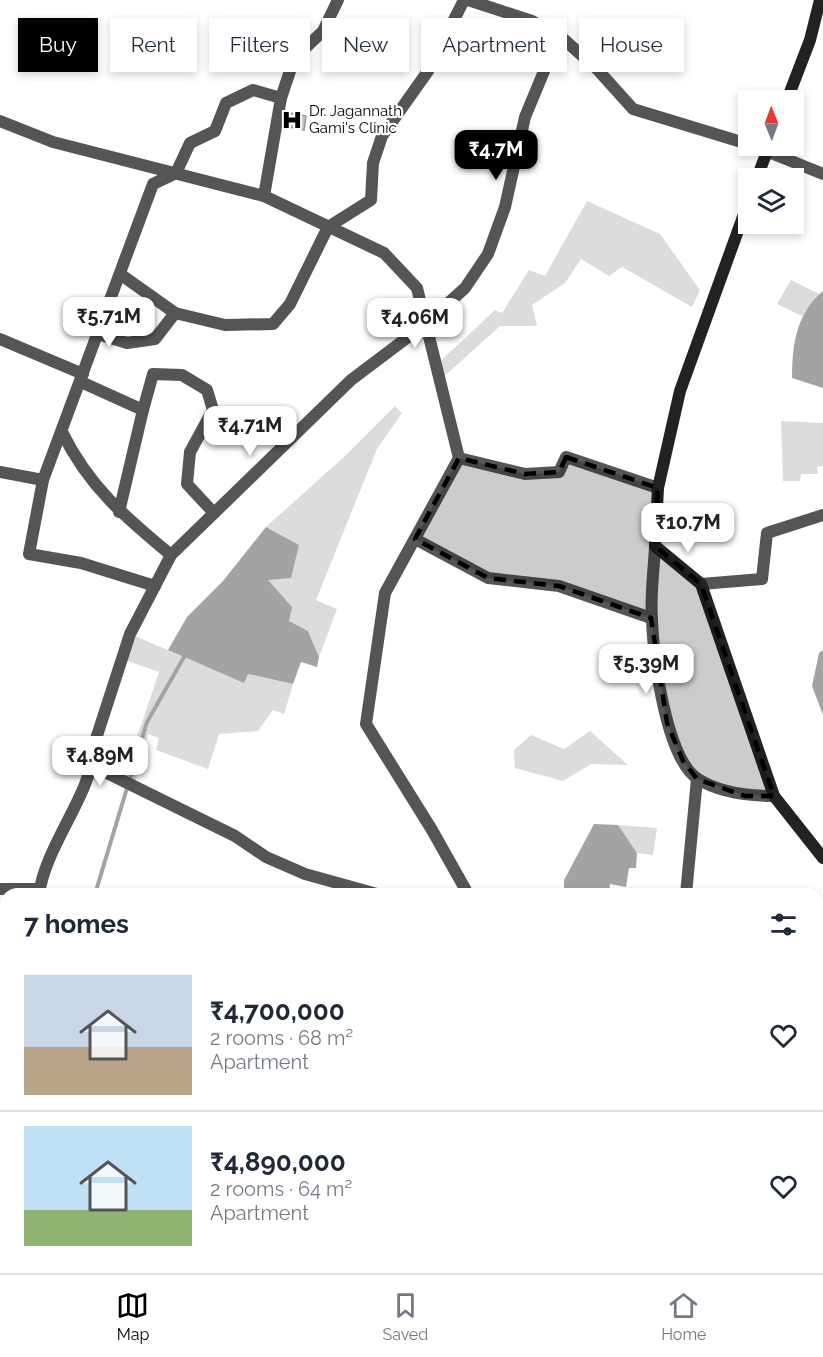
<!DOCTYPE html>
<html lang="en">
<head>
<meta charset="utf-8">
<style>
	body { margin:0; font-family:Raleway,sans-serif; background:#f2f2f3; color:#1f2937; height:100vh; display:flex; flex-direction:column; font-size:22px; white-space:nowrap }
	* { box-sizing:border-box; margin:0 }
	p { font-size:20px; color:#747a83 }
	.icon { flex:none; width:33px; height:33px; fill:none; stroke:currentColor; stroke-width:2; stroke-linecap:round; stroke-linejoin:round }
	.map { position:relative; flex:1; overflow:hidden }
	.side { position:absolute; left:0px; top:888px; width:824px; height:386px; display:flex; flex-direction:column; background:#fff; border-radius:18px 18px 0 0; box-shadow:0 3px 9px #0003 }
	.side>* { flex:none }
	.top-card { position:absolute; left:18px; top:18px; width:788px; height:54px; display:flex; gap:12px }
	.needle { width:39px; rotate:359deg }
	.controls { position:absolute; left:738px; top:90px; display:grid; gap:12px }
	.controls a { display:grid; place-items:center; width:66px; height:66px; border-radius:0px; background:#fff; box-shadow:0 3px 9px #0003; font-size:30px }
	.price { position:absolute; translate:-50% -51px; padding:0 14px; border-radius:12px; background:#fff; color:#222; font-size:20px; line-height:39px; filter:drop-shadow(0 2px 3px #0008) }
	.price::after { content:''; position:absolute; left:50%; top:36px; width:18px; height:14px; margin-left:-9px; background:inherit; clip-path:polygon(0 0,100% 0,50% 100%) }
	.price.current { background:#000; color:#fff }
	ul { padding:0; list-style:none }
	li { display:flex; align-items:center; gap:18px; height:150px; padding:0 24px }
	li+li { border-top:2px solid #e0e1e3 }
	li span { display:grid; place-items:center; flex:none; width:168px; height:120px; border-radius:0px; color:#555 }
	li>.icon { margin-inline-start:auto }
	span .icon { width:72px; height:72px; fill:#fffc; stroke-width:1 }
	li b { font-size:26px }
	h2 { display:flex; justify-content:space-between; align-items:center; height:72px; padding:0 24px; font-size:26px }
	.chip { padding:0 21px; border-radius:0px; background:#fff; box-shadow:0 3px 9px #0003; font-size:21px; line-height:54px }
	.chip.current { background:#000; color:#fff }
	.dock { display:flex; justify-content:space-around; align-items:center; height:84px; border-top:2px solid #e0e1e3; background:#fff; font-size:16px; color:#747a83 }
	.dock a { display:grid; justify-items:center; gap:3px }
	.dock .current { color:#000 }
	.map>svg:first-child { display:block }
	.green { fill:#dcdcdc }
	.water { fill:#a3a3a3 }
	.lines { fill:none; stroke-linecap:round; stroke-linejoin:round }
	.stream { stroke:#a3a3a3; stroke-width:4 }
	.building { fill:#c4c4c4; stroke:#999; stroke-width:1.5 }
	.street { stroke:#555; stroke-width:12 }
	.secondary { stroke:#222; stroke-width:12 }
	.marked { fill:#000; fill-opacity:0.2; stroke:#000; stroke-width:4.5; stroke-dasharray:12 8; stroke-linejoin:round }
	.labels { text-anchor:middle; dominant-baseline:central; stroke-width:4.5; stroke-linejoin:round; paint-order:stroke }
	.poi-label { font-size:15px; fill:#000; stroke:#fff; text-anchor:start }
</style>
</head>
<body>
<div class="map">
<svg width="823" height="1273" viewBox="0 0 823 1273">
	<rect width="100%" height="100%" fill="#fff"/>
	<g class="green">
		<polygon points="587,201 660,234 700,290 692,307 622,267 609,276 581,259 565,283 532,305 537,326 500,326 439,381 435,366 495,310 502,313 529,270 545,276"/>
		<polygon points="791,280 819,294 802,316 777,304"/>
		<polygon points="395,406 402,413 377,449 316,600 337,609 319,657 308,631 288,621 267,580 299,545 266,527 345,456"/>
		<polygon points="781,421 823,423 823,466 817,467 818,474 801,474 800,481 783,481"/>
		<polygon points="130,634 243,682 248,674 293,684 284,714 273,710 258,731 219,734 208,769 156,750 159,738 148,734 134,786 122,781 159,672 122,659"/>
		<polygon points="590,731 628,765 591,764 563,781 515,768 514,750 531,735 564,749"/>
		<polygon points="618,825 657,828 653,855 637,853"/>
		<polygon points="562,1268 693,1268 691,1273 557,1273"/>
	</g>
	<g class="water">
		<path d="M 823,291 L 823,388 L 792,378 C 792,346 796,313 823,291 Z"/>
		<polygon points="266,527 299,545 291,578 268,580 292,607 289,621 308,631 319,657 317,667 301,662 293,684 248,674 244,683 168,650 187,617 223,581"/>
		<polygon points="823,650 823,715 812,686 819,653"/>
		<polygon points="594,824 618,825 637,853 636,868 629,868 626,887 610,884 609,894 564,894 564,880"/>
		<polygon points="198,1268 280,1268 278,1273 197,1273"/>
	</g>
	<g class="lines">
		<g class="stream">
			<polyline points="95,894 147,722 184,657"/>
			<polyline points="21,1273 21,1268"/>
		</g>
	</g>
	<polygon class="building" points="285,112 306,116 304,130 283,126"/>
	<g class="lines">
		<g class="street">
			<polyline points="468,0 532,21 559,35 597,69 633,109 748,144"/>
			<polyline points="0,121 53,142 264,196 384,253 417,288 459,458 385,593 366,724 432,830 468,894"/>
			<polyline points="754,146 823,174"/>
			<polyline points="264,196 281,98 294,59 323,31 338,0"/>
			<polyline points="120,274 175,313 225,325 273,324 290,304 328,227 371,200 373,163 382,136 428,71 464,0"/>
			<polyline points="98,334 127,343 155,339 175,313"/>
			<polyline points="0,339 83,374"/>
			<polyline points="81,382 143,410 153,374 182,375 207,390 213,410 190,452 187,484 214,513"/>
			<path d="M 62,432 C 89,487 125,517 171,555"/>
			<polyline points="459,458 525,474 559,472 566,457 658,488"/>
			<polyline points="0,472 43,480"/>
			<polyline points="119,512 143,410"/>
			<polyline points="415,539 488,578 559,586 651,618"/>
			<path d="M 655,546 C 654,570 650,595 652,619 C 653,656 666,759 698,779 C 720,793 749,796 774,796"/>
			<polyline points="701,584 762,579 767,533 823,515"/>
			<polyline points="155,586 81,563 29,554 43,480 153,184 176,173 190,143 215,131 226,103 253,90 281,98"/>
			<polyline points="93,766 235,836 266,857 305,874 377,894"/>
			<polyline points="0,889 40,889"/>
			<path d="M 39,894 C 46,844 94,791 93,748 L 130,634 L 171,555 L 351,380 L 424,325 L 465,288 L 488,254 L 505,207 L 525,117 L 559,35"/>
			<polyline points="686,894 697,779"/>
			<polyline points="818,1016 823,1016"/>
			<polyline points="0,1032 6,1009"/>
			<polyline points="793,1268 795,1273"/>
			<polyline points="394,1273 395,1268"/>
		</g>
		<g class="secondary">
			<polyline points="787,100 810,40 820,0"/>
			<polyline points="757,178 769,146"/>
			<polyline points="748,203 680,391 658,488 655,546 701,584 774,796 823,858"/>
		</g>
	</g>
	<path class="marked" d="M 566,457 L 658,488 L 655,546 L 701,584 L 774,796 L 745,796 L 697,779 L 683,761 L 667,723 L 651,618 L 559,586 L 488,578 L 415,539 L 459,458 L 525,474 L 559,472 Z"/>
	<defs>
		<g id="hospital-bare" transform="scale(1.62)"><path d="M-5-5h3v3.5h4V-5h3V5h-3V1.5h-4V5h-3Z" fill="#000" stroke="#fff" stroke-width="2.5" paint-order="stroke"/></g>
	</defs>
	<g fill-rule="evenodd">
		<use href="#hospital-bare" x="292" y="120"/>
	</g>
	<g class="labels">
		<g class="poi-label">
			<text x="309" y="111">Dr. Jagannath<tspan x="309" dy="17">Gami's Clinic</tspan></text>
		</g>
	</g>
</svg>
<div class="controls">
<a><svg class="needle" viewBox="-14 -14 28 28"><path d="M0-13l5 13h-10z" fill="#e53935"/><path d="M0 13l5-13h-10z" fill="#747a83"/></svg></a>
<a><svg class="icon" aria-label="layers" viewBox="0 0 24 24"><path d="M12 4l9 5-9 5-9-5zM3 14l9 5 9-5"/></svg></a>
</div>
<b class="price current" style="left:496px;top:181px">₹4.7M</b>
<b class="price" style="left:109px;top:348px">₹5.71M</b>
<b class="price" style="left:415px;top:349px">₹4.06M</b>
<b class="price" style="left:250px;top:457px">₹4.71M</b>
<b class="price" style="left:688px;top:554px">₹10.7M</b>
<b class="price" style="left:646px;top:695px">₹5.39M</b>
<b class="price" style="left:100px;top:787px">₹4.89M</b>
<div class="top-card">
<a class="chip current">Buy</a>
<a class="chip">Rent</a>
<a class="chip">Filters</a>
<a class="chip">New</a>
<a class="chip">Apartment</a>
<a class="chip">House</a>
</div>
<section class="side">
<h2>7 homes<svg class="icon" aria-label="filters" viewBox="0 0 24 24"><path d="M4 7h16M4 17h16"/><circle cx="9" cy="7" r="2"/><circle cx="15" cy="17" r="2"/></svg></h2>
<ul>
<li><span style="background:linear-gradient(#c9d6e8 60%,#b9a48a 0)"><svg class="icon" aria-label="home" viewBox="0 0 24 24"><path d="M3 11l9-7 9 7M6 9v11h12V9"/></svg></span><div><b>₹4,700,000</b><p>2 rooms · 68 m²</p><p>Apartment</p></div><svg class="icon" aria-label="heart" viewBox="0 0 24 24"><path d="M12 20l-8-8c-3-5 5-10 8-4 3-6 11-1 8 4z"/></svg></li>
<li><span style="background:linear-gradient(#bfe0f5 70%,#8fb573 0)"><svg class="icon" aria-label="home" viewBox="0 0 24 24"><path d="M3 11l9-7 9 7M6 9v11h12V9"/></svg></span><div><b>₹4,890,000</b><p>2 rooms · 64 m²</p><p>Apartment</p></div><svg class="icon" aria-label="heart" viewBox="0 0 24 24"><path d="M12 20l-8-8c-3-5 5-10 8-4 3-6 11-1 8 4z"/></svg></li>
</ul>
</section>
</div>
<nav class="dock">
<a class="current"><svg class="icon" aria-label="map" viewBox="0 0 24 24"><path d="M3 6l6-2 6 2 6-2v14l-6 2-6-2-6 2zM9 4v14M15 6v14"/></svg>Map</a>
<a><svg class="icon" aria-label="saved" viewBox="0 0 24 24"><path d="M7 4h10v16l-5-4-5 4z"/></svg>Saved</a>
<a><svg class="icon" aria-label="home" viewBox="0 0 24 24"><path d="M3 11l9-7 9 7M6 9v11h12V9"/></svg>Home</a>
</nav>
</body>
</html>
